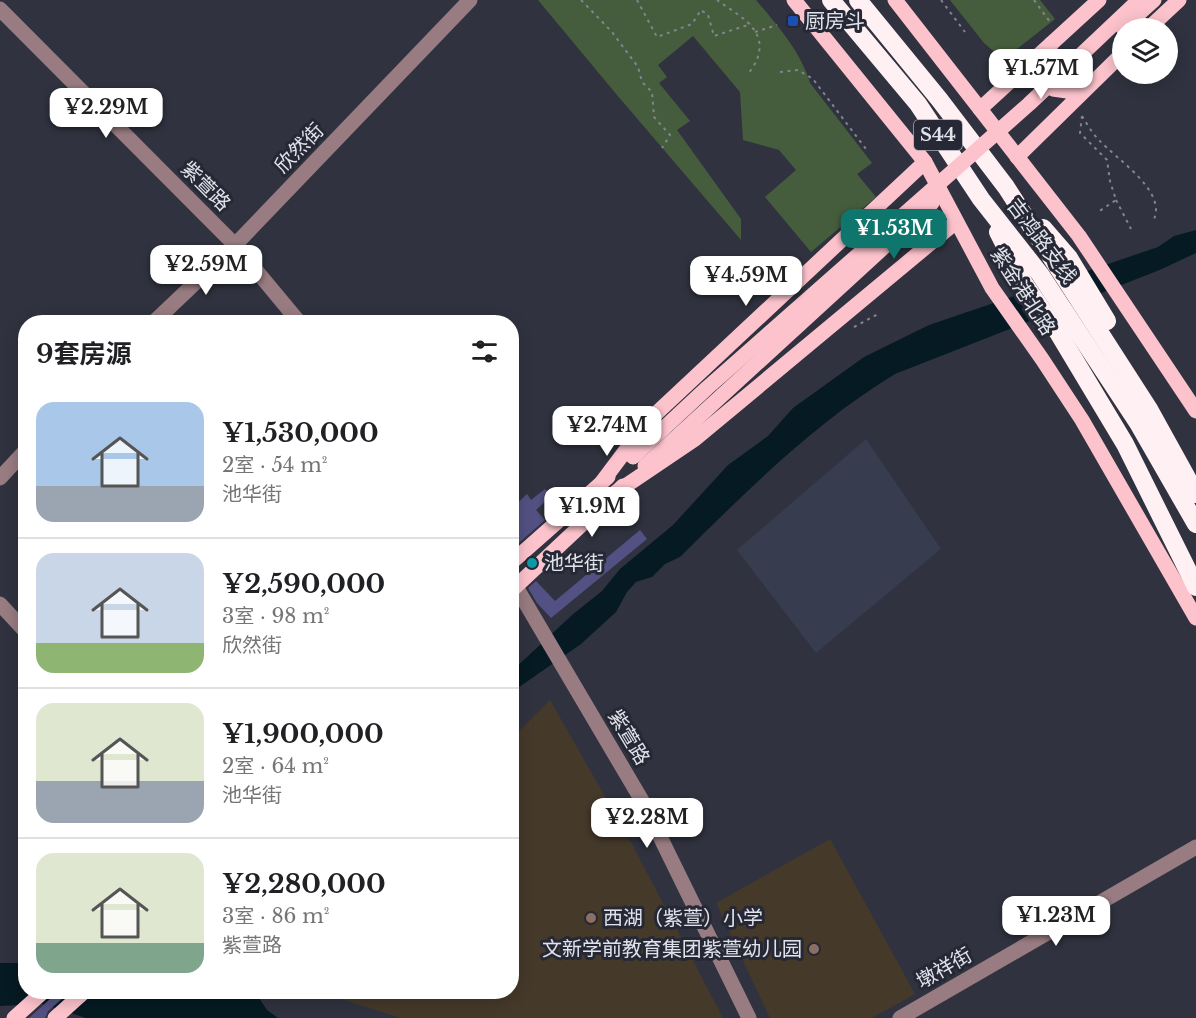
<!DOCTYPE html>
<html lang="zh">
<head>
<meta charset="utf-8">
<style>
	body { margin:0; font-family:"Libre Baskerville","Noto Sans SC",serif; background:#f2f2f2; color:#202124; height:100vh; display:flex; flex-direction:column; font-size:22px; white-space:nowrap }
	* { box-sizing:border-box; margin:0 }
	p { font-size:20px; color:#757577 }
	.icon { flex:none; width:33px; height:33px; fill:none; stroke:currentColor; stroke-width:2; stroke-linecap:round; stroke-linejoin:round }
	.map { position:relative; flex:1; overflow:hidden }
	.panel { position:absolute; left:18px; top:315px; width:501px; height:684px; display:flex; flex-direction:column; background:#fff; border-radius:24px; box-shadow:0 3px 15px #0003 }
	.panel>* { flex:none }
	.tools { position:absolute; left:1112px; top:18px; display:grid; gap:12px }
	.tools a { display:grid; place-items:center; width:66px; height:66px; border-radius:50%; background:#fff; box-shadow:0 3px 15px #0003; font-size:30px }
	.price { position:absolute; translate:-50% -51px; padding:0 14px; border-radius:12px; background:#fff; color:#222; font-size:20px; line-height:39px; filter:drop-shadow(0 2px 3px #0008) }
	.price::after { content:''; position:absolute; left:50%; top:36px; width:18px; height:14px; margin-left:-9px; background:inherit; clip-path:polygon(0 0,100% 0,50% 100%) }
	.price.on { background:#0f766e; color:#fff }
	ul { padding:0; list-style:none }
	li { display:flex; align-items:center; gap:18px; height:150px; padding:0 18px }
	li+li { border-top:2px solid #e0e0e0 }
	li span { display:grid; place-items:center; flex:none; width:168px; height:120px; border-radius:18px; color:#555 }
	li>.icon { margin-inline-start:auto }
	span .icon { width:72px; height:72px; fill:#fffc; stroke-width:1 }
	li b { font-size:26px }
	h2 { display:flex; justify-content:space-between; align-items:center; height:72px; padding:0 18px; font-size:26px }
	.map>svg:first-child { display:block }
	.built { fill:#373c4e }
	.education { fill:#45392a }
	.green { fill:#455d3d }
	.water { fill:#051a22 }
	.building { fill:#535183 }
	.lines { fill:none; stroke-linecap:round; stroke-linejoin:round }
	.path { stroke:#82848e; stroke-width:2; stroke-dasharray:3 4.5; stroke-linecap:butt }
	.minor { stroke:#987c81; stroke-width:15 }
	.major { stroke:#fdc3cd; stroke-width:15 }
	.highway { stroke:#fff0f3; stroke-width:18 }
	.major-bridge { stroke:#fdc3cd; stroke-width:15 }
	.transit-dot { fill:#1a4fb4; stroke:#262935; stroke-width:2 }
	.culture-dot { fill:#0f9aa8; stroke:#262935; stroke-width:2 }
	.education-dot { fill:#8d6e63; stroke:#262935; stroke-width:2 }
	.labels { text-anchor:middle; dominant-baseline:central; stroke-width:6; stroke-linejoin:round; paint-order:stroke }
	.shield { fill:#262935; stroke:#a9abb4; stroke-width:1.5 }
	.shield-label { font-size:18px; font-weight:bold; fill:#e1e3eb }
	.poi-label { font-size:20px; fill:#e1e3eb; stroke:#262935; text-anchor:start }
	.street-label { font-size:20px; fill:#e1e3eb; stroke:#262935 }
</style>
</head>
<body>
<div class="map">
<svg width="1196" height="1018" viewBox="0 0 1196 1018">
	<rect width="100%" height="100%" fill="#30333f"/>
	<polygon class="built" points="866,439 941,549 816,653 737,550"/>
	<g class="education">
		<polygon points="550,700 632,844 723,1018 401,1018 319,992 512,992 512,738"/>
		<polygon points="830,839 915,994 872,1018 770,1018 716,903"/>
	</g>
	<g class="green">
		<path d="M 538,0 L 756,0 C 777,25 801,52 810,83 L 872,163 L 857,174 L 876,197 L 811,252 L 765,197 L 796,170 L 779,150 L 743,140 L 740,92 L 693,36 L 658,65 L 667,77 L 659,83 L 690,121 L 677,130 L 741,219 L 741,240 L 617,95 Z"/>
		<polygon points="950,0 1040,0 1055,19 1017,49 998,55 984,43"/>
	</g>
	<g class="water">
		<path d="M 1196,230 L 1196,253 L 1162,269 L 895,374 C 813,424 748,490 680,557 L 665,564 L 652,577 L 636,582 L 627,592 L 616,612 L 581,644 L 512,692 L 512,671 L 572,615 L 602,591 L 620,569 L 673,525 L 728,465 L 768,436 L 793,408 L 864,357 L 929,325 L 1158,247 L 1174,236 Z"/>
		<polygon points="0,963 25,963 26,992 255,992 267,1010 278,1018 86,1018 43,1004 0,1006"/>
	</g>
	<g class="building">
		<polygon points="545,489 551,496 536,510 545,520 512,549 512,508 527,494 531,500"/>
		<polygon points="640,530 647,539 551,618 537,603 528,588 536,581 555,601"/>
		<polygon points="53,992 70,992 48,1011 45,1018 29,1018 50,999"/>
	</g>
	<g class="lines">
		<g class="path">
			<polyline points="581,0 612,32 638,67 642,82 652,92 654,117 670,135 662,148"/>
			<polyline points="637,0 657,37 692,24 701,10 708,15 714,36 751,24"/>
			<path d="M 717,0 C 736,14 767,28 758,56 C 757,62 752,68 749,73"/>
			<polyline points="941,0 965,32"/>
			<polyline points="1034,0 1050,22"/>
			<polyline points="755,32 777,25"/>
			<polyline points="780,72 798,70 813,79 866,149"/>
			<path d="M 1082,116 C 1087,124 1092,133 1099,140 C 1116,159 1169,192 1153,221"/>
			<polyline points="1082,116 1080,133 1107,160 1110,181 1116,200 1098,212"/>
			<polyline points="1116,200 1131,229"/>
			<polyline points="854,327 878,314"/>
		</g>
		<g class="minor">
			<polyline points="0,9 235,245 299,322"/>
			<polyline points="154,322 235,245 470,0"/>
			<polyline points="0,478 26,450"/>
			<polyline points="512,580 644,804 749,1018"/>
			<polyline points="0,604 26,632"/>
			<polyline points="900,1018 1196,847"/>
		</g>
		<g class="major">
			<polyline points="794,0 925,162 992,288 1042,359 1082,420 1196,618"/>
			<polyline points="895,0 1079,236 1196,411"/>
			<polyline points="1123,28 1154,0"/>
			<polyline points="1149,28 1179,0"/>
			<polyline points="1051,44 1043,69 1053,89 1074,92 1086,85"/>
			<polyline points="980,109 1099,0"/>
			<polyline points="1017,157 1122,54"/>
			<polyline points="602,482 647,422 925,162"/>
			<polyline points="615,493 695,439 956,222"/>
			<polyline points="512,562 608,477"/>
			<polyline points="512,590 623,486"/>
			<polyline points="14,1018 43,992"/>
			<polyline points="55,1018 84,992"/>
		</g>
		<g class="highway">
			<polyline points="831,0 918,104 981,199 1040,274 1138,423 1196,524"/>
			<polyline points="858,0 939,99 1006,187 1149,409 1196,494"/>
			<polyline points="1043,228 1069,258 1107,321"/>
			<polyline points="998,232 1024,283 1059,334 1125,444 1196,587"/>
		</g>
		<g class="major-bridge">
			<polyline points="633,457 707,388 1029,104 1139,0"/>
			<polyline points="645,466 932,203"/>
		</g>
	</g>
	<rect class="transit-dot" x="787" y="15" width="12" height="12" rx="3"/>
	<circle class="culture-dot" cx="532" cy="563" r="6"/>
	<g class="education-dot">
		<circle cx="591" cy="918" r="6"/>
		<circle cx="814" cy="949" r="6"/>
	</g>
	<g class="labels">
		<rect class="shield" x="914" y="120" width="48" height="30" rx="4.5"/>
		<g class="shield-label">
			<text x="938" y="135">S44</text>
		</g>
		<g class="poi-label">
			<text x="805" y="21">厨房斗</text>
			<text x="544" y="563">池华街</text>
			<text x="603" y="918">西湖（紫萱）小学</text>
			<text x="802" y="949" text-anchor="end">文新学前教育集团紫萱幼儿园</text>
		</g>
		<g class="street-label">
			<text transform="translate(299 148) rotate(-46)">欣然街</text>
			<text transform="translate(206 186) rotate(45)">紫萱路</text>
			<text transform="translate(1042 241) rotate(53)">吉鸿路支线</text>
			<text transform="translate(1023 291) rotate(57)">紫金港北路</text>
			<text transform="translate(629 737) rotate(59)">紫萱路</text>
			<text transform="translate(944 968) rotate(-30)">墩祥街</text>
		</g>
	</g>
</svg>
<div class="tools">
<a><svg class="icon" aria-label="layers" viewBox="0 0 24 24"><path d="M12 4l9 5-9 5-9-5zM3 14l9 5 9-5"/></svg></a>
</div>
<b class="price" style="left:1041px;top:100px">¥1.57M</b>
<b class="price" style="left:106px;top:139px">¥2.29M</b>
<b class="price on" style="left:894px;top:260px">¥1.53M</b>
<b class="price" style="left:206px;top:296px">¥2.59M</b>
<b class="price" style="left:746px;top:307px">¥4.59M</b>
<b class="price" style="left:607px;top:457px">¥2.74M</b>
<b class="price" style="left:592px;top:538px">¥1.9M</b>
<b class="price" style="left:647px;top:849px">¥2.28M</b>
<b class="price" style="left:1056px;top:947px">¥1.23M</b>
<section class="panel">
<h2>9套房源<svg class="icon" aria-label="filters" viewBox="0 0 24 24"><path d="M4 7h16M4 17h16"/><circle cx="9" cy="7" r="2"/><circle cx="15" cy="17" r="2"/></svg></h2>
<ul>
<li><span style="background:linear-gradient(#a9c7e8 70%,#9aa5b1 0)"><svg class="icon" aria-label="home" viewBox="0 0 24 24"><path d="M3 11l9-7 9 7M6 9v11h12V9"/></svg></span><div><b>¥1,530,000</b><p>2室 · 54 m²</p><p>池华街</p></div></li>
<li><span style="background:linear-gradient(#c9d6e8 75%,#8fb573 0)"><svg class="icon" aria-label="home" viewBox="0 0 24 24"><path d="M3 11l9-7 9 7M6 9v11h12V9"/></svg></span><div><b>¥2,590,000</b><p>3室 · 98 m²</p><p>欣然街</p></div></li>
<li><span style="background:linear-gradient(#dfe7d0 65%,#9aa5b1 0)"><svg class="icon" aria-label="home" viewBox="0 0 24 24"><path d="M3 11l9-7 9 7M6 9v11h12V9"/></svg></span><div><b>¥1,900,000</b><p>2室 · 64 m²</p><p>池华街</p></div></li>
<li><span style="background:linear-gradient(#dfe7d0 75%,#7fa58c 0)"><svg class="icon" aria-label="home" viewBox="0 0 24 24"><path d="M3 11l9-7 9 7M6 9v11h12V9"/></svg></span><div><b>¥2,280,000</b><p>3室 · 86 m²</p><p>紫萱路</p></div></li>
</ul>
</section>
</div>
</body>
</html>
